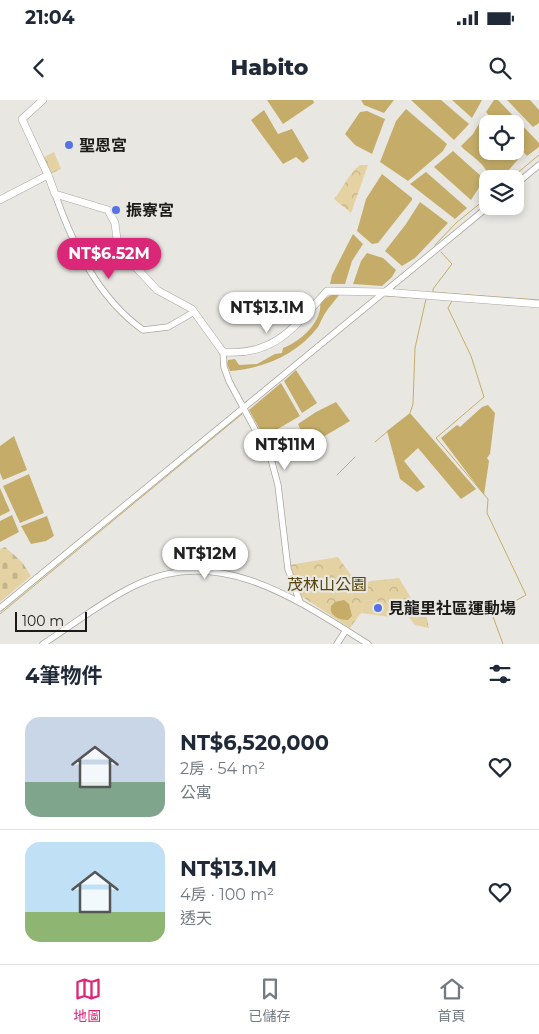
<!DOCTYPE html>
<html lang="zh-TW">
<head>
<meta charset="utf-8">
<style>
	body { margin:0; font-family:Montserrat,"Noto Sans TC",sans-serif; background:#f6f6f7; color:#1f2937; height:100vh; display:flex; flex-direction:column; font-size:19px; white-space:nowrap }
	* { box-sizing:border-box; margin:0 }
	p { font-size:16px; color:#747a83 }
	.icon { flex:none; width:28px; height:28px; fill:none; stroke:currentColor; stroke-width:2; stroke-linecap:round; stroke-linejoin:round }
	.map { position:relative; height:544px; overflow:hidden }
	.sheet { display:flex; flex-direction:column; background:#fff; flex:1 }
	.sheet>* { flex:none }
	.fabs { position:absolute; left:479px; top:15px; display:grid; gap:10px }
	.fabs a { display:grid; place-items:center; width:45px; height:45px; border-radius:10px; background:#fff; box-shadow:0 2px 8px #0003; font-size:25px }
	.scale { position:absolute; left:15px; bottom:12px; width:72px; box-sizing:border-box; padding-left:5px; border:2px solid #1c1b19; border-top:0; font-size:14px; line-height:18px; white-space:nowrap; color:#1c1b19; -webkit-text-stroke:4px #e9e7e2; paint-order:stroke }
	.price { position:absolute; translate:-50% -42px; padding:0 11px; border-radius:18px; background:#fff; color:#222; font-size:16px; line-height:32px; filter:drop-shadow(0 1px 2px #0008) }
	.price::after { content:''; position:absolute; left:50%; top:30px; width:15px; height:11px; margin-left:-8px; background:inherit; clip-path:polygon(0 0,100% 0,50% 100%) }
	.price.current { background:#db2777; color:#fff }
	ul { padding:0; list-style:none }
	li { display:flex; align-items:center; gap:15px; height:125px; padding:0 25px }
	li+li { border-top:1px solid #e0e1e3 }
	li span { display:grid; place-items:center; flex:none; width:140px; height:100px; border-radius:15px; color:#555 }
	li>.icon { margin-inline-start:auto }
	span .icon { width:60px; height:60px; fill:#fffc; stroke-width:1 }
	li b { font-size:21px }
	h2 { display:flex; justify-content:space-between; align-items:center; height:60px; padding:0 25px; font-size:21px }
	.status { display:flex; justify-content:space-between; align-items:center; height:35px; padding:0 25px; background:#fff; direction:ltr }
	.status svg { height:14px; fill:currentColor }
	header { display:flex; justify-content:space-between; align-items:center; height:65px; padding:0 25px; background:#fff; font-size:22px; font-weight:800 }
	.dock { display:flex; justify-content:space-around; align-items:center; height:70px; border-top:1px solid #e0e1e3; background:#fff; font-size:14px; color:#747a83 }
	.dock a { display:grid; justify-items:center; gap:2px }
	.dock .current { color:#db2777 }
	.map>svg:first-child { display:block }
	.cemetery { fill:url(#cemetery-stones) }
	.park { fill:url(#park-crowns) }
	.garden { fill:#e4d2a2 }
	.water { fill:#c5ad69 }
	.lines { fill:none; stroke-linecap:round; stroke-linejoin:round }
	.stream { stroke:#c5ad69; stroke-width:1 }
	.minor-casing { stroke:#a9a7a2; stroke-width:7 }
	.tertiary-casing { stroke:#a9a7a2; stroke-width:8 }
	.minor { stroke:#fff; stroke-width:5.5 }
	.tertiary { stroke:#fff; stroke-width:7 }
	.poi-dot { fill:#5571e6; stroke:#e9e7e2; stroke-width:2 }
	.labels { text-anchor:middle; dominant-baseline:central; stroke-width:4.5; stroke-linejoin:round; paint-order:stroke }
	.poi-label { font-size:16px; font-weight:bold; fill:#1c1b19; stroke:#e9e7e2; text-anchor:start }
	.park-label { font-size:16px; fill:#54430c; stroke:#e9e7e2 }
</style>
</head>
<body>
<div class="status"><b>21:04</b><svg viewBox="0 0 49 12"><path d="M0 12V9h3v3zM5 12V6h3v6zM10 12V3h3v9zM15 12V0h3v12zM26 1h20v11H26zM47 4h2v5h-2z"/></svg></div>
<header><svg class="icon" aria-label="back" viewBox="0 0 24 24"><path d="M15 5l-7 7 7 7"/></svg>Habito<svg class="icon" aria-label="search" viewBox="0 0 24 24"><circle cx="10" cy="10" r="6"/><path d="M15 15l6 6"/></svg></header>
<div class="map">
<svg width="539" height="544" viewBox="0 0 539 544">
	<defs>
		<pattern id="cemetery-stones" width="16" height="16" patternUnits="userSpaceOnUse" patternTransform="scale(1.25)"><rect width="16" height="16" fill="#e4d2a2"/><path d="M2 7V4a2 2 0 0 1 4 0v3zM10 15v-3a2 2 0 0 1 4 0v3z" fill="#c3b48b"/></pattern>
		<pattern id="park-crowns" width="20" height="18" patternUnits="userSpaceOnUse" patternTransform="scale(1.25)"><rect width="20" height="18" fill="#e4d2a2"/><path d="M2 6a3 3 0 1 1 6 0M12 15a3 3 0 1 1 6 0" fill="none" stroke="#c3b48b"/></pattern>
	</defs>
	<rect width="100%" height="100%" fill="#e9e7e2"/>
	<polygon class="cemetery" points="5,447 22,462 31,476 0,502 0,449"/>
	<g class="park">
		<polygon points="54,52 61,69 48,75 40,59"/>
		<path d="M 360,65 L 368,65 L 351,113 L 334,99 C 343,88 349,73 360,65 Z"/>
		<polygon points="338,457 358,485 371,481 399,478 414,503 422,507 426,513 429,528 415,525 399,505 365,500 361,513 350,528 298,494 289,465"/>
	</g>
	<polygon class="garden" points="365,500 394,504 391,517 361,513"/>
	<g class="water">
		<polygon points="267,0 313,0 314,3 283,24"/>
		<polygon points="361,0 394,0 384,13 364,5"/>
		<polygon points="411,0 441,0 469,24 454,40"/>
		<polygon points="452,0 482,0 472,18"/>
		<polygon points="494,0 498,0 539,43 539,47 527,56 515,43 515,24 497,24 486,12"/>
		<polygon points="507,0 530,0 539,10 539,23 533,27"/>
		<polygon points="406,9 447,44 443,51 408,81 380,62 396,21"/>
		<polygon points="264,10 278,34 292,29 309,58 303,63 296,57 283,64 251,20"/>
		<polygon points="367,11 385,19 372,54 355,45 345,34 360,12"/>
		<path d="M 483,17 L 489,24 L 488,51 L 515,51 L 520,57 L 501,79 L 489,79 C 486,62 472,58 461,46 L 473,34 Z"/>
		<polygon points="453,51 482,77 480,86 471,100 434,67"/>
		<polygon points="426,72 467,108 455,119 410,84"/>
		<polygon points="382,74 412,98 412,100 378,143 372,144 357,131 366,99"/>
		<polygon points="420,102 448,123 415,158 402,166 385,151 406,124"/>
		<polygon points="353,134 363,144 352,161 345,184 330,184 332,175"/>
		<polygon points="367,153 383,158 396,170 392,177 382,186 353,184 361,161"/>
		<path d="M 331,195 L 339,195 C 334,202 327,209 323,217 C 321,220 320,224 318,227 C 298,254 263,269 230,271 L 227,264 L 228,260 L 235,259 L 239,265 L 257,264 L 275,254 L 282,253 L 283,248 C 300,242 323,221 320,202 Z"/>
		<polygon points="296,270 317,303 302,313 284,281"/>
		<polygon points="281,283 300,316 264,337 249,310"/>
		<polygon points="336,302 350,321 308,346 298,324 316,312"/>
		<polygon points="488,305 495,313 490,354 487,358 489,361 484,395 441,338 457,325 460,327 482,307"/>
		<polygon points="410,313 476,389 461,399 418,348 404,361 425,387 417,392 400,379 387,331"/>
		<polygon points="14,336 27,370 3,380 0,373 0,346"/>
		<polygon points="29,374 44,413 20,423 3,386"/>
		<polygon points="0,388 10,411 0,416"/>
		<polygon points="12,415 19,432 0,442 0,421"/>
		<polygon points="47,416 54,436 46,441 31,444 21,426"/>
		<path d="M 344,500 L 349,504 L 352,516 L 348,520 C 339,520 329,516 331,506 L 335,502 Z"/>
	</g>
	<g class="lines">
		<g class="stream">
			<polyline points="510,79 539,55"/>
			<polyline points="435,145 456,123 488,97"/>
			<polyline points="441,152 452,164 433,189 433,192 456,194"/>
			<polyline points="457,194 539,200"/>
			<polyline points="386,196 418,198"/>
			<polyline points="452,201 448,208 471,256 484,297 436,338 488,399 487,413 526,495 492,514 503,544"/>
			<polyline points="410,313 413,304 415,248 426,199"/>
			<polyline points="375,342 388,331"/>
			<polyline points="337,375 355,357"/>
			<polyline points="0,514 242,314"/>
		</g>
		<g class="minor-casing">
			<g id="minor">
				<polyline points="515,85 539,65"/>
				<path d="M 55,94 C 73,145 98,198 143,230 L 168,227 L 194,212"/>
				<polyline points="223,252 224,267 229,281 271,359 278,385 288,469 300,502"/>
				<polyline points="0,508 489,106"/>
				<path d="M 43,544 C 74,524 104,500 136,485 C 220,444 299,501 368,544"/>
				<polyline points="337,544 346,530"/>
			</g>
		</g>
		<g class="tertiary-casing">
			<g id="tertiary">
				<path d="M 48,75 L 55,94 L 108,110 L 115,123 L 117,140 L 132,163 L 157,190 L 192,209 L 223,252 C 276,256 295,226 327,191 L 384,192 L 539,204"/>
				<polyline points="0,100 48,75 22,19 43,0"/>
			</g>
		</g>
		<use href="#minor" class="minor"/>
		<use href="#tertiary" class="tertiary"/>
	</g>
	<g class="poi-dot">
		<circle cx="69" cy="45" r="5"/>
		<circle cx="116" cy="110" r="5"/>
		<circle cx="378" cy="508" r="5"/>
	</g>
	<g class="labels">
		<g class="poi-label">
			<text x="79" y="45">聖恩宮</text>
			<text x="126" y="110">振寮宮</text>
			<text x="388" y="508">見龍里社區運動場</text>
		</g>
		<g class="park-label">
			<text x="327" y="484">茂林山公園</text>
		</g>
	</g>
</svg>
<div class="fabs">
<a><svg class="icon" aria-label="locate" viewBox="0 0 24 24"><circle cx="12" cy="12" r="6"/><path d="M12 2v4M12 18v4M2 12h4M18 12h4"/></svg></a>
<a><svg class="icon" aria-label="layers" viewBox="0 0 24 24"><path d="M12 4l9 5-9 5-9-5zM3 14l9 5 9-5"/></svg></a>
</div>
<div class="scale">100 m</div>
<b class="price current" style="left:109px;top:180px">NT$6.52M</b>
<b class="price" style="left:267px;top:234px">NT$13.1M</b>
<b class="price" style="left:285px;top:371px">NT$11M</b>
<b class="price" style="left:205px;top:480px">NT$12M</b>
</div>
<section class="sheet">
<h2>4筆物件<svg class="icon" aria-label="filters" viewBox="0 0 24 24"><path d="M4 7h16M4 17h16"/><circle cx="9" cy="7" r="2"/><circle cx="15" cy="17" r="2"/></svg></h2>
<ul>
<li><span style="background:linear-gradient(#c9d6e8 65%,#7fa58c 0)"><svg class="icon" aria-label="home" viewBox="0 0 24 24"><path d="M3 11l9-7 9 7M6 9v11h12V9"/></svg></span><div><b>NT$6,520,000</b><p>2房 · 54 m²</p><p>公寓</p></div><svg class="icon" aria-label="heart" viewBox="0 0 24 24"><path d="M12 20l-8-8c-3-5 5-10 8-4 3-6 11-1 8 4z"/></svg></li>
<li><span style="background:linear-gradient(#bfe0f5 70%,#8fb573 0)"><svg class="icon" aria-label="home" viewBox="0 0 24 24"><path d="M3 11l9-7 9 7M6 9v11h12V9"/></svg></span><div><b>NT$13.1M</b><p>4房 · 100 m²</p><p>透天</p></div><svg class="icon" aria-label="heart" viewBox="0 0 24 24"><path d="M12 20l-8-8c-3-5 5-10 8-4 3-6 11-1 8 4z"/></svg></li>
</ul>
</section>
<nav class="dock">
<a class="current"><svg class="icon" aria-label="map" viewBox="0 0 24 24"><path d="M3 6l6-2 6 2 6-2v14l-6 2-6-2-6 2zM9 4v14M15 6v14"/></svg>地圖</a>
<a><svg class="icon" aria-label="saved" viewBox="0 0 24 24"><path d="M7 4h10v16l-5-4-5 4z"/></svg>已儲存</a>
<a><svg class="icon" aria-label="home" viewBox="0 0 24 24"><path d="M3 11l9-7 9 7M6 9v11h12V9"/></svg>首頁</a>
</nav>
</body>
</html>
